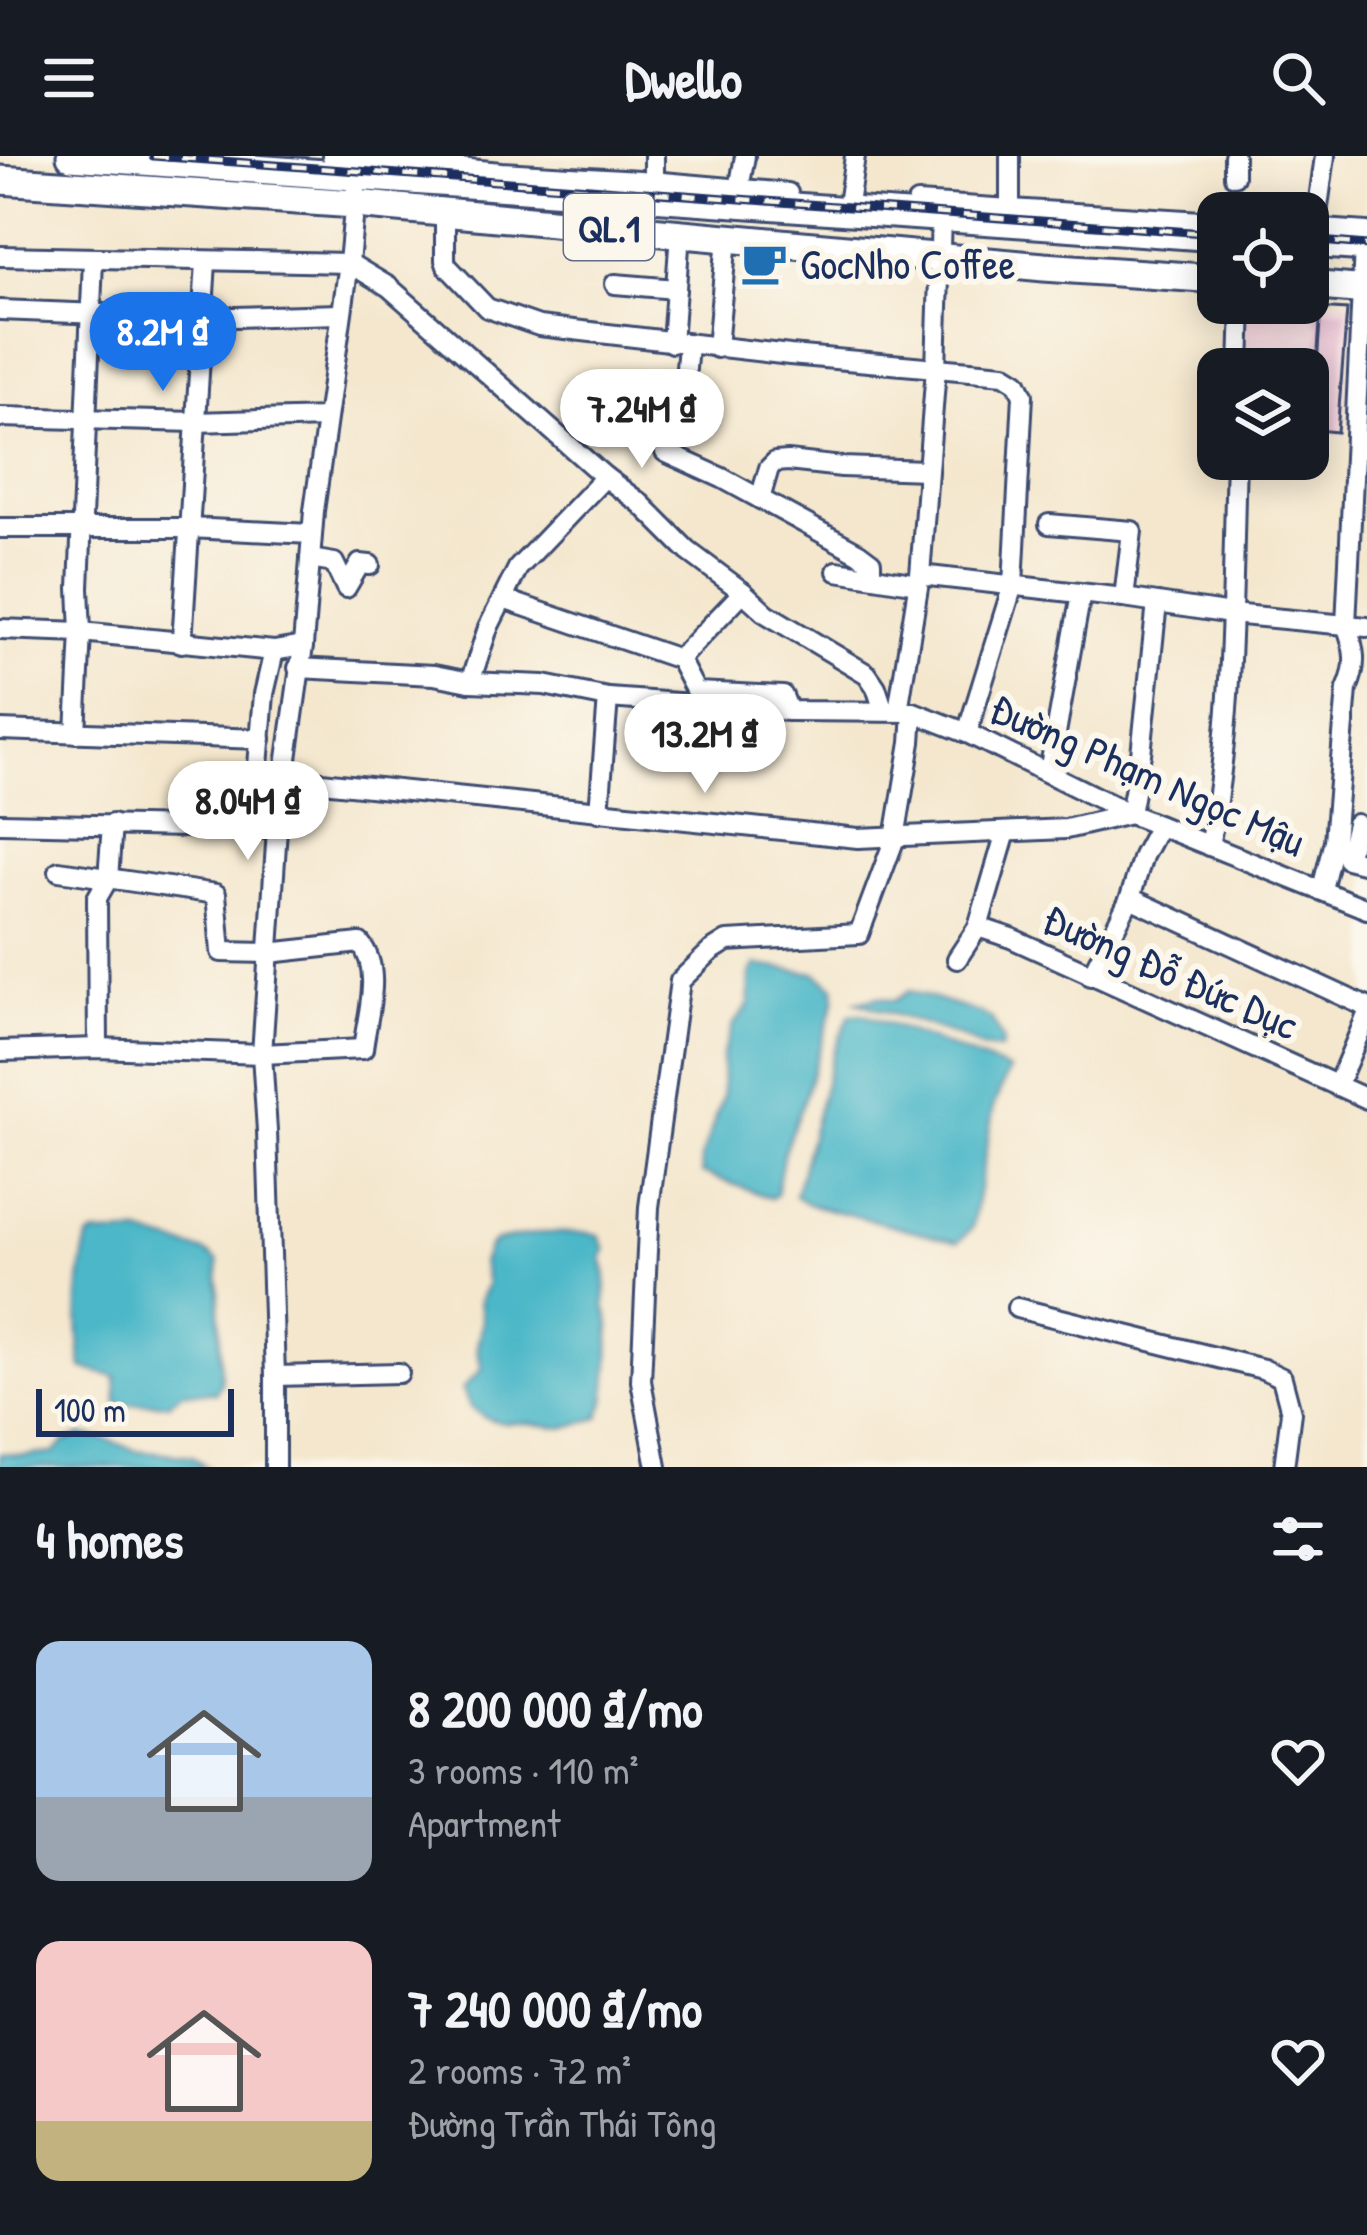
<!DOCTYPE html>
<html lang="en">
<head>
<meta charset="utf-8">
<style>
	body { margin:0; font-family:"Patrick Hand",sans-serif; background:#242831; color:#f1f3f6; height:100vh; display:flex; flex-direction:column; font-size:45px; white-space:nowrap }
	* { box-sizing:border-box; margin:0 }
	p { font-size:39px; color:#9ea1a6 }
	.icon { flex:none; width:66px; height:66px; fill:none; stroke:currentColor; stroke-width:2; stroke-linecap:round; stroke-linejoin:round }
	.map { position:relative; height:1311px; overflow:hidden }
	.sheet { display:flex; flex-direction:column; background:#171b24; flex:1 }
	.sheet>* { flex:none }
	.controls { position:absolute; left:1197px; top:36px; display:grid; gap:24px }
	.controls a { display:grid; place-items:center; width:132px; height:132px; border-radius:24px; background:#171b24; box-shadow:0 6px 30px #0003; font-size:60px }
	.scale { position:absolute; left:36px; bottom:30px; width:198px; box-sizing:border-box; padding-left:12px; border:6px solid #1b2f5e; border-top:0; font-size:33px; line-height:42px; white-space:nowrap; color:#1b2f5e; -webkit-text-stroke:9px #fbf7ec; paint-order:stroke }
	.price { position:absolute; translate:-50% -102px; padding:0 27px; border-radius:42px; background:#fff; color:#222; font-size:39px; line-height:78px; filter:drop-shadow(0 3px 6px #0008) }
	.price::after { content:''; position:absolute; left:50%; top:72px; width:36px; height:27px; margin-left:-18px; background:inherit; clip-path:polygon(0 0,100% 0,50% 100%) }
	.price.active { background:#1a73e8; color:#fff }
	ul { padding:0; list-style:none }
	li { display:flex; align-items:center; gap:36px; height:300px; padding:0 36px }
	li span { display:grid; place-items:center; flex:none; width:336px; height:240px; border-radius:24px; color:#555 }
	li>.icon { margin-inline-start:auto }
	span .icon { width:144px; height:144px; fill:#fffc; stroke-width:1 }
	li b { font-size:51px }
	h2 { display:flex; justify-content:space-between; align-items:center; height:144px; padding:0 36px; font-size:51px }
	header { display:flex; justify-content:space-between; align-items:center; height:156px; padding:0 36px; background:#171b24; font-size:54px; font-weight:700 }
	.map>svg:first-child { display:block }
	.built { fill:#f4cfdc }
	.water { fill:#4bb7c8; stroke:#337393; stroke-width:3 }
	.building { fill:#dba1c4 }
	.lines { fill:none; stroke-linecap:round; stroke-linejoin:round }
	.minor-casing { stroke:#3c4b6f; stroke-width:24 }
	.highway-casing { stroke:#3c4b6f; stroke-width:33 }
	.minor { stroke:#fff; stroke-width:18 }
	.highway { stroke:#fff; stroke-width:27 }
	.rail-casing { stroke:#1b2f5e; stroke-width:9 }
	.rail { stroke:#fbf7ec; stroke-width:4.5; stroke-dasharray:14; stroke-linecap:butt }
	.labels { text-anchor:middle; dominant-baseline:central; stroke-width:12; stroke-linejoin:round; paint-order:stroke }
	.shield { fill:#fbf7ec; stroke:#5e6b89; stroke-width:3 }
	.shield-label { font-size:39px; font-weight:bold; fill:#1b2f5e }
	.poi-label { font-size:42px; fill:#1b2f5e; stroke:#fbf7ec; text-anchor:start }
	.street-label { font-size:42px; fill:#1b2f5e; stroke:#fbf7ec }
</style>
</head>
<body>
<header><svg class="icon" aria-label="menu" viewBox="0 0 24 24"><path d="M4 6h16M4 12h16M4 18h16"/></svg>Dwello<svg class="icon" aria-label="search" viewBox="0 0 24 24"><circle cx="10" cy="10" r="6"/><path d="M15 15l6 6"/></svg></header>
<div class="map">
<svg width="1367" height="1311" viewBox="0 0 1367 1311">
	<rect width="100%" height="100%" fill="#fbf7ec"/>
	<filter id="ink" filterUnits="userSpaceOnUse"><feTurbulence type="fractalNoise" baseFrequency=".00833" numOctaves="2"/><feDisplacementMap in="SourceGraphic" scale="24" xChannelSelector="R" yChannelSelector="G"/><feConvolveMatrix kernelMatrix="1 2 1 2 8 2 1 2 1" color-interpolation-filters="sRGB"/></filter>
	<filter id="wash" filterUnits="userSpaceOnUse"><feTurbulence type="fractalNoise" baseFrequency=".004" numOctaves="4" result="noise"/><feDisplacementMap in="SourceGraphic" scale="48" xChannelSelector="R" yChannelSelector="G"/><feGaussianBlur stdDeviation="2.7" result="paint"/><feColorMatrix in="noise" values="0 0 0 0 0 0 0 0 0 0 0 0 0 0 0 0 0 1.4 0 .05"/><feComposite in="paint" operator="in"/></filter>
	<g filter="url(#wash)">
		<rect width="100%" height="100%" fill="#f4e7ce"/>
		<polygon class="built" points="1308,144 1353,146 1345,277 1308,275 1308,213 1242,213 1246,147 1308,147"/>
		<g class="water">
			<polygon points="756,809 816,817 834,831 835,843 805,939 784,995 776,1039 771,1042 702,1017 701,1003 723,940 722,899 733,869 749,849 750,819"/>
			<polygon points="909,835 983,858 992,864 1003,886 1000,894 981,892 960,881 857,846 879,841 894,845"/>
			<polygon points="862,858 1009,914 994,949 972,1072 958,1086 808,1048 795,1040 833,896 850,859"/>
			<polygon points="541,1077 589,1077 599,1079 606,1094 602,1102 606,1116 605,1150 610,1168 609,1211 605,1246 599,1262 563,1272 528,1267 503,1267 485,1262 470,1251 462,1233 482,1213 477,1191 482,1166 479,1145 487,1127 482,1107 488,1092 496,1085"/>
			<path d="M 141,1078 L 205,1096 L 218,1105 L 221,1227 L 216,1236 L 183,1236 L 168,1247 L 117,1248 L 116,1221 L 82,1212 C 76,1169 77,1125 88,1083 L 95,1079 Z"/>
			<polygon points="81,1279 108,1284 135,1294 192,1300 207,1311 0,1311 0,1297 22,1300 54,1297 65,1285"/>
		</g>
		<g id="blocks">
			<polygon class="building" points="1316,152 1347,154 1337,276 1317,274 1318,269 1308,268 1308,248 1319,248 1322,210 1317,209 1320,166 1315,166"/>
		</g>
	</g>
	<g filter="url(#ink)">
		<use href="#blocks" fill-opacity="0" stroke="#3c4b6f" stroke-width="3"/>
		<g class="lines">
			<g class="minor-casing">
				<g id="minor">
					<polyline points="332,0 501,16 640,24 788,37"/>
					<polyline points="1010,0 1010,51"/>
					<polyline points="1234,0 1234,20"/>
					<polyline points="654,25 654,0"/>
					<polyline points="739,33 745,0"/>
					<polyline points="849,42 855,0"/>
					<polyline points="917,47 1218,66"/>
					<polyline points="445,56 445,104 447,110 487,152 539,170 790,199 1004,218 1017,226 1023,239 1013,429 967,577"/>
					<polyline points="1308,72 1367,76"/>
					<polyline points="1315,73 1325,0"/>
					<polyline points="0,100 349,107 389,131 605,321 640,347 688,395 743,436 767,458 867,518 876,531 884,555"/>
					<polyline points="615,128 676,133"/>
					<polyline points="0,154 200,162 340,158"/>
					<polyline points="672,187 680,77"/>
					<polyline points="688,189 684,236 665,296 722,322 859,397 871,406 871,420"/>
					<polyline points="717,192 727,82"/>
					<polyline points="1240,213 1242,147"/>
					<polyline points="0,261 196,266 326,262"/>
					<polyline points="760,343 769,312 775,306 788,305 842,311 926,314"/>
					<polyline points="1049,368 1132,375 1124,442"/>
					<polyline points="0,372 189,372 311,378"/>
					<polyline points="310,403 334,407 346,432 360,408 370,409"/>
					<polyline points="837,415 918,428"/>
					<polyline points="920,419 1124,442 1231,458 1367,471"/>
					<polyline points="503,443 679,503 696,536 783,540 789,555"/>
					<polyline points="0,473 81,476 274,495 303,490"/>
					<polyline points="182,487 206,106"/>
					<polyline points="679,503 743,436"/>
					<polyline points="298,512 434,519 470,526 544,529 608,542 789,555 913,556 967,577 1130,658 1367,753"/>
					<polyline points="470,526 488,472 518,412 605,321"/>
					<polyline points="898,555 920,419 936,212 941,61"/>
					<polyline points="0,574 261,583"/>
					<polyline points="76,577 81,476 79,432 93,104"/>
					<polyline points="1049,616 1081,438"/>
					<polyline points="283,622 858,682 1066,673 1130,658"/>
					<polyline points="599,656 608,542"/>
					<polyline points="1130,658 1141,598 1157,447"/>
					<polyline points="0,667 277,673"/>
					<polyline points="1356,668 1347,703 1367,708"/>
					<polyline points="253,670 264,538 274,495"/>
					<path d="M 1209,690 C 1234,567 1232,429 1236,303"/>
					<path d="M 1322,733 L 1334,685 L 1347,533 C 1358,509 1355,492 1346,469 L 1364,91"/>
					<polyline points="1130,742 1367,851"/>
					<polyline points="978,771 1006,676"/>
					<polyline points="957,803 978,771 1011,782 1367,943"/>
					<polyline points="1091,820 1130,742 1143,700 1159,670"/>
					<polyline points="98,892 97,742 108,723 112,668"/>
					<path d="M 0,895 L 98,892 L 262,898 L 363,893 C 367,859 383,814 360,787 L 269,797 L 221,796 L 216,738 L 59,715"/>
					<polyline points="1337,930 1367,859"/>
					<polyline points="1017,1152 1263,1213 1282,1222 1291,1256 1284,1311"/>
					<polyline points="275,1220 399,1217"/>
					<polyline points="275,1311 275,1220 267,975 262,898 277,673 303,490 314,355 349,107 359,0"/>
					<polyline points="657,1311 641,1225 649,1051 680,825 711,795 727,785 859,778 895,682 911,586 913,556"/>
				</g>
			</g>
			<g class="highway-casing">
				<g id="highway">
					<polyline points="71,0 1218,81"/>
					<polyline points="0,24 355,48 1044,111 1218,123"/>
					<polyline points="1308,87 1367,91"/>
					<polyline points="1308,129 1367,134"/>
				</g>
			</g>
			<use href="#minor" class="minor"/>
			<use href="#highway" class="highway"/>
			<g class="rail-casing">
				<g id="rail">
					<polyline points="153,0 1218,78"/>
					<polyline points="1308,84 1367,89"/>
				</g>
			</g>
			<use href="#rail" class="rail"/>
		</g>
	</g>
	<defs>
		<g id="cafe-bare" transform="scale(3.6)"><path d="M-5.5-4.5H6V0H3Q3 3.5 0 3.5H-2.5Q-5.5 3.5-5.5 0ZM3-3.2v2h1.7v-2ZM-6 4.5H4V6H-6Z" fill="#1f6fb2" stroke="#fbf7ec" stroke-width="2.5" paint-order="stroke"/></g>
	</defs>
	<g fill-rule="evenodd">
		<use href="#cafe-bare" x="764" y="107"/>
	</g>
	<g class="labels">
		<rect class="shield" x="564" y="38" width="90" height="66" rx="9"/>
		<g class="shield-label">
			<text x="609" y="71">QL.1</text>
		</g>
		<g class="poi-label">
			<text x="800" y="107">GocNho Coffee</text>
		</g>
		<g class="street-label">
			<text transform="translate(1148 618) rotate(24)">Đường Phạm Ngọc Mậu</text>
			<text transform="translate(1171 815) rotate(24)">Đường Đỗ Đức Dục</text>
		</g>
	</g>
</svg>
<div class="controls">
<a><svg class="icon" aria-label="locate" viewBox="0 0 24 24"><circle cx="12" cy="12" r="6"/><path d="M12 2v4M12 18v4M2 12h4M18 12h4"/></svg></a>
<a><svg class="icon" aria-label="layers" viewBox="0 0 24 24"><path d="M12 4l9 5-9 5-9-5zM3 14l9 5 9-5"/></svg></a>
</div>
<div class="scale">100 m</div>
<b class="price active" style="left:163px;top:238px">8.2M ₫</b>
<b class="price" style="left:642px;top:315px">7.24M ₫</b>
<b class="price" style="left:705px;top:640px">13.2M ₫</b>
<b class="price" style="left:248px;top:707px">8.04M ₫</b>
</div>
<section class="sheet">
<h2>4 homes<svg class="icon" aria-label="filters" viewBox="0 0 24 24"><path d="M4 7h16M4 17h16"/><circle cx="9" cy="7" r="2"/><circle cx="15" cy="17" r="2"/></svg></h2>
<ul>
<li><span style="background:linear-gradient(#a9c7e8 65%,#9aa5b1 0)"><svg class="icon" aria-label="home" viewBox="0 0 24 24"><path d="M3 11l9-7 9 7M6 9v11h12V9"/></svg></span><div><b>8 200 000 ₫/mo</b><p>3 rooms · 110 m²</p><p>Apartment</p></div><svg class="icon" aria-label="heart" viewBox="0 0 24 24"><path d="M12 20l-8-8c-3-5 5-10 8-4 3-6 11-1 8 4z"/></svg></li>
<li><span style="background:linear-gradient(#f6c9c9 75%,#c2b280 0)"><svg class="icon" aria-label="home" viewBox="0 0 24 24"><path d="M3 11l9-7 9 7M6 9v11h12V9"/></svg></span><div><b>7 240 000 ₫/mo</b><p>2 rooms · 72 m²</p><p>Đường Trần Thái Tông</p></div><svg class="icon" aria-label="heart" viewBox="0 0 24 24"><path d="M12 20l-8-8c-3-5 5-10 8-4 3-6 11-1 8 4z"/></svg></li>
</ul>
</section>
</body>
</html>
